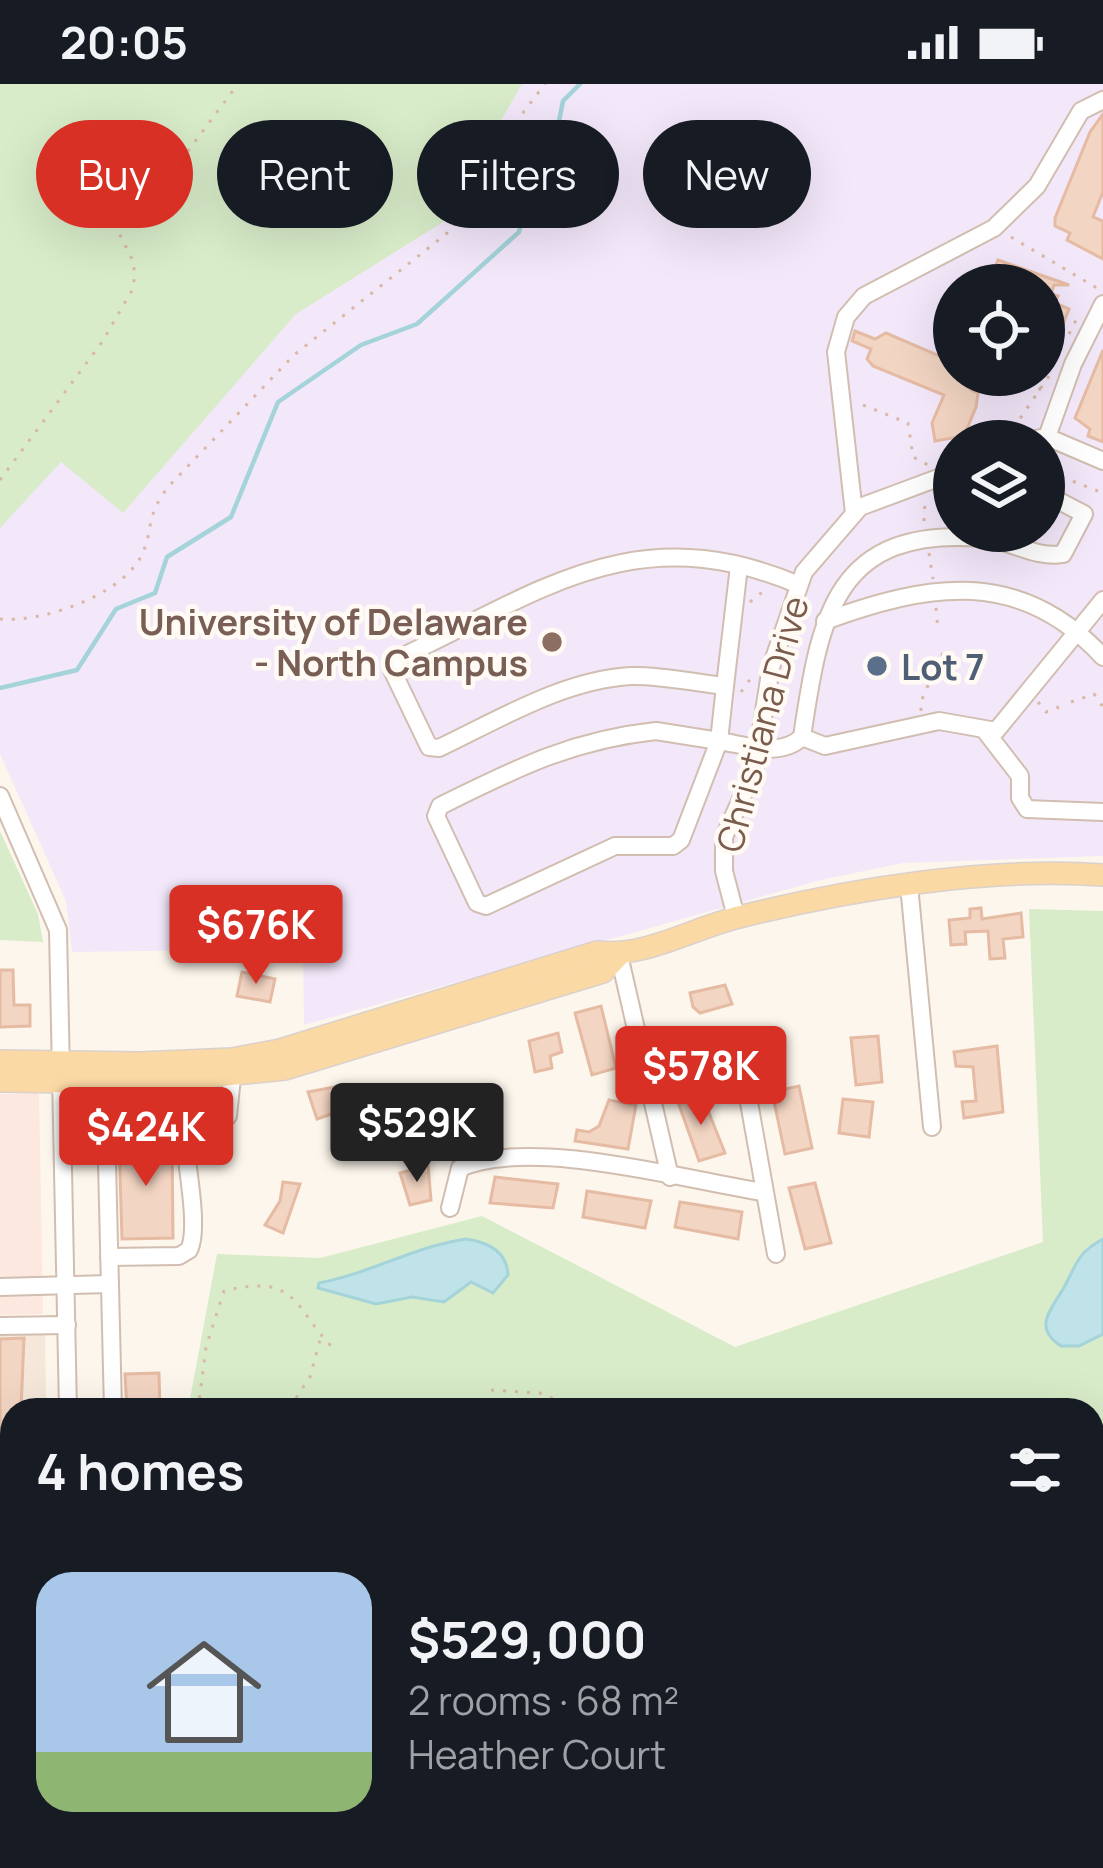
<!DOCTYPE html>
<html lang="en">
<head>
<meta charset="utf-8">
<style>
	body { margin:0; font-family:Manrope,sans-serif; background:#20242c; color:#f1f3f6; height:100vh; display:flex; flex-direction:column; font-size:45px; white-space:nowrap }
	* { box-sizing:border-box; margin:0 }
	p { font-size:39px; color:#9ea1a6 }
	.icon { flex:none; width:66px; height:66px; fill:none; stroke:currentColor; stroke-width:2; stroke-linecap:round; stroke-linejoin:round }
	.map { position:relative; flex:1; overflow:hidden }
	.details { position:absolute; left:0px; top:1314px; width:1104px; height:471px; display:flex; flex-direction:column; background:#171b24; border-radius:36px 36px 0 0; box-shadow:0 12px 48px #0002 }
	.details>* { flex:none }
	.top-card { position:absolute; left:36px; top:36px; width:1032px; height:108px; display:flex; gap:24px }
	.fabs { position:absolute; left:933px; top:180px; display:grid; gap:24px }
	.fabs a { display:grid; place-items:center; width:132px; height:132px; border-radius:50%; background:#171b24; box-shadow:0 12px 48px #0002; font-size:60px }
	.price { position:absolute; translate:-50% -102px; padding:0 27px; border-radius:12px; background:#d93025; color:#fff; font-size:39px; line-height:78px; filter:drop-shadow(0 3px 6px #0008) }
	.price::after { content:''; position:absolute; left:50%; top:72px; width:36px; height:27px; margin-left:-18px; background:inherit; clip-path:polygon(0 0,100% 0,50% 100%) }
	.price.current { background:#222; color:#fff }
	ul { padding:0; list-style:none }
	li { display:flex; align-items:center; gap:36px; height:300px; padding:0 36px }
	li+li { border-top:3px solid #363941 }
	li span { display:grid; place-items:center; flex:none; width:336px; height:240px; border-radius:36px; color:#555 }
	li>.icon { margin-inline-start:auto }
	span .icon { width:144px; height:144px; fill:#fffc; stroke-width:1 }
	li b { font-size:51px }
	h2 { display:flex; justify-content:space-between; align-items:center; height:144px; padding:0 36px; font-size:51px }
	.pill { padding:0 42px; border-radius:54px; background:#171b24; box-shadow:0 12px 48px #0002; font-size:42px; line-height:108px }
	.pill.current { background:#d93025; color:#fff }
	.status { display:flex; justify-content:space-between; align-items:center; height:84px; padding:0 60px; background:#171b24; direction:ltr }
	.status svg { height:33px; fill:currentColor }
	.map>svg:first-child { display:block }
	.residential { fill:#f5e8da }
	.commercial { fill:#fde8e0 }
	.education { fill:#f3e8fa; fill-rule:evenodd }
	.green { fill:#d8ecc9 }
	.water { fill:#bfe3e8; stroke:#a5d3da; stroke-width:3 }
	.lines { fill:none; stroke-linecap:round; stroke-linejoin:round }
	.stream { stroke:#a5d3da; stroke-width:4.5 }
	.building { fill:#f3d5c3; stroke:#e6bba3; stroke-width:3 }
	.minor-casing { stroke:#d1beb0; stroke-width:20 }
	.major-casing { stroke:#dad1cd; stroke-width:24 }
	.path { stroke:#d9b8a5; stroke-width:3; stroke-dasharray:3 9; stroke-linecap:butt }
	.minor { stroke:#fff; stroke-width:16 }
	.major { stroke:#fbd9a5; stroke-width:21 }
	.education-dot { fill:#8d6e63; stroke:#fffaf3; stroke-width:4.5 }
	.service-dot { fill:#5c6f8a; stroke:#fffaf3; stroke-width:4.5 }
	.labels { text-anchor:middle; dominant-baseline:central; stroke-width:9; stroke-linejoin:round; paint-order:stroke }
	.education-label { font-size:36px; font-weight:bold; fill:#785e54; stroke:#fffaf3; text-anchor:end }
	.service-label { font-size:36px; font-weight:bold; fill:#4e5e75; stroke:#fffaf3; text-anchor:start }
	.street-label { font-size:36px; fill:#7a5c4d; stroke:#fffaf3 }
</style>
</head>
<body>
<div class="status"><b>20:05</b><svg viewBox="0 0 49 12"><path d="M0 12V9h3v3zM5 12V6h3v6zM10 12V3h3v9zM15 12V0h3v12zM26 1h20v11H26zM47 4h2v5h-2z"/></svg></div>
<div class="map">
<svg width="1103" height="1784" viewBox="0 0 1103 1784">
	<rect width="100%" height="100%" fill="#fdf6ec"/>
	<polygon class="residential" points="45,1232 46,1326 12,1326 12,1417 0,1414 0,1233"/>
	<polygon class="commercial" points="39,1009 43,1230 0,1231 0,1010"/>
	<path class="education" d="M 0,0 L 1103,0 L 1103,772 L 903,779 L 821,796 L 304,941 L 303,865 L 72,868 L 66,817 L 0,670 ZM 954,201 L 1044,201 L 1044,291 L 954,291 ZM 954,357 L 1044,357 L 1044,447 L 954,447 Z"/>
	<g class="green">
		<polygon points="0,0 522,0 443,138 296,230 123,429 61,378 0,444"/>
		<polygon points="0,747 38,830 43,858 0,856"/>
		<polygon points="1029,825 1103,827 1103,1784 63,1784 66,1773 1092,1773 1092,1326 188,1326 217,1170 320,1174 482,1132 735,1263 1043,1158"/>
	</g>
	<g class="water">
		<path d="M 466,1155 C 487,1158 507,1167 508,1191 L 493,1209 L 471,1198 L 444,1218 L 412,1213 L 376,1220 L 318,1204 L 319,1199 C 372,1189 412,1163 466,1155 Z"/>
		<path d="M 1103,1155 L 1103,1250 L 1079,1262 L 1061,1262 C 1033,1244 1050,1227 1063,1205 C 1076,1183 1076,1169 1103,1155 Z"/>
	</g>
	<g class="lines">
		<g class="stream">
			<polyline points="0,604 77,586 116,525 155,509 167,473 231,433 278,318 361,261 417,240 519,148 534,93 556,52 563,17 580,0"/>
			<polyline points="1099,1407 1096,1421 1103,1429"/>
			<polyline points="1092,1462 1103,1431"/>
		</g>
	</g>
	<g class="building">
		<polygon points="1103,30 1103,108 1093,133 1103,137 1103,175 1067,156 1070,149 1055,142 1055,134 1090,48"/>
		<polygon points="998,176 1069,201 1054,201 1051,210 1058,212 1055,219 1069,225 1053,265 1044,261 1044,201 988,201"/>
		<polygon points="855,247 875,255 886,249 942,273 954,281 954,291 977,291 971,306 978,309 976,323 964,352 935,357 932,339 944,311 873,282 867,275 871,265 852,257"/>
		<polygon points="1103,266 1103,358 1088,352 1090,345 1075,334"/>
		<polygon points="981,824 982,835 1021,829 1023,853 1003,855 1005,874 990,875 988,847 965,848 966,860 951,861 949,836 970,834 970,825"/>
		<polygon points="0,886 13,886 14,921 30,921 30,942 0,943"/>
		<polygon points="242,888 275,895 270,918 237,912"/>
		<polygon points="725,901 732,920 700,929 693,923 690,909"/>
		<polygon points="601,922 616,984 592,991 575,929"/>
		<polygon points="558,949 562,968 550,972 552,984 535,988 529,957"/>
		<polygon points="878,952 882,998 856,1001 851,954"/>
		<polygon points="997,962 1003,1028 964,1034 962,1018 976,1017 973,983 956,982 954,968"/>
		<polygon points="340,1002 345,1004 352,1023 317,1035 308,1008"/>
		<polygon points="799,1002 812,1064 785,1070 772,1008"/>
		<polygon points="701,1009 725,1069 699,1077 678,1018"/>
		<polygon points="843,1015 873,1018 869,1053 839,1049"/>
		<polygon points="609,1016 636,1021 628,1065 575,1057 577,1046 589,1048 599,1042"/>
		<polygon points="119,1057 172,1057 173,1154 122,1155"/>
		<polygon points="428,1081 431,1116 410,1121 400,1089"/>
		<polygon points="495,1093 558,1100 553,1124 490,1119"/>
		<polygon points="283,1098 300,1100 283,1149 265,1141 280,1117"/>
		<polygon points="815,1099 831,1159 805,1165 789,1104"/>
		<polygon points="587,1107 651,1117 645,1144 583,1133"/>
		<polygon points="680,1118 742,1128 738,1155 675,1143"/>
		<polygon points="24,1254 21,1326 12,1326 12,1394 0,1394 0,1255"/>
		<polygon points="159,1289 160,1326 127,1326 125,1290"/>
	</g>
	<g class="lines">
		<g class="minor-casing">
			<g id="minor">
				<polyline points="1047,353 1103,377"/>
				<polyline points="1024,357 1047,353 1073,280 1103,220"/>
				<polyline points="854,429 836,268 846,233 864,212 994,144 1037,102 1081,27 1103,16"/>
				<path d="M 739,482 L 725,602 C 695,599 661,591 631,592 C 563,596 500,635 439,664 L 429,663 L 392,586 L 395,576 C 539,509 634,431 799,501"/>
				<path d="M 825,537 C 929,499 1020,483 1103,573"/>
				<path d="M 725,602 L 719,657 C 746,661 781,674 802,653 C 820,531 835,442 983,454 C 1010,456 1036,475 1063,470 L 1084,430 L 1044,409"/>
				<path d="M 656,647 L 719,657 L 681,756 L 673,762 L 615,762 L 486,822 L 477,819 L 436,732 L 440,722 C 515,685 571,656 656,647 Z"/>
				<polyline points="986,648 1020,692 1020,714 1027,725 1103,728"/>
				<polyline points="802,653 825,662 939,637 996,647 1103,516"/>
				<polyline points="0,712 58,846 68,1326"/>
				<polyline points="909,801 932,1043"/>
				<polyline points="736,833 724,787 724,753 755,684 771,583 804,488 860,423 954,388"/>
				<polyline points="619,871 670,1093"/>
				<polyline points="745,996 776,1170"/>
				<path d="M 450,1124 L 460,1084 C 531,1053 682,1095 762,1108"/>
				<path d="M 109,1173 L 179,1172 L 189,1166 C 201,1141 183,1068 183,1034"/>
				<polyline points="0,1203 110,1200"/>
				<polyline points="0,1242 67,1241"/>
				<polyline points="113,1326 106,1037 228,1032 232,993"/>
				<polyline points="0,1430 12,1433"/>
				<polyline points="0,1642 12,1597"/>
			</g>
		</g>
		<g class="major-casing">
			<g id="major">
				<path d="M 0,977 L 140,979 L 232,975 L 280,966 L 597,868 C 645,874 693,844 739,833 C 851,805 988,783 1103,791"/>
				<polyline points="0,997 145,999 285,985 603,888 619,871"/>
			</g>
		</g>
		<g class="path">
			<polyline points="1011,153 1095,203 1092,208"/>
			<polyline points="1069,250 1078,232"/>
			<polyline points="1044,266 1059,273"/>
			<polyline points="1005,291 1042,306"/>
			<polyline points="975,305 978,291"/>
			<polyline points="863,321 908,339 913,373 928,381"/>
			<polyline points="993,357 1015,342 1053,286"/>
			<polyline points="1044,381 1044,386 1103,409"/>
			<polyline points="0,396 102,258 134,203 134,179 114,139 158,107 238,0"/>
			<polyline points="924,437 925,417"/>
			<polyline points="929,469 933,495"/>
			<polyline points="750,518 766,505"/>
			<polyline points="936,524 938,546"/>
			<path d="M 0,535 C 42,539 117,512 139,476 C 155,449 143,433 170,401 L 294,271 L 451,146 L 509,47 L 545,0"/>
			<polyline points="741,608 753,591"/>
			<polyline points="1038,618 1046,628 1059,623"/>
			<polyline points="1071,618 1094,610 1103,623"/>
			<path d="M 921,627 C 920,600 946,588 942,562"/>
			<polyline points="491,1306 540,1309 579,1326"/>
			<polyline points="296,1314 310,1293 321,1252"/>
			<path d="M 198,1326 L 206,1263 L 224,1207 C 297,1189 293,1222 331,1262"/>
			<polyline points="1092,1381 1103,1392"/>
			<polyline points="1092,1615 1103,1618"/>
			<polyline points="1092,1763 1103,1762"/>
			<polyline points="864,1773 866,1773"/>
			<polyline points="888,1773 910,1773"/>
			<polyline points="83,1784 87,1773"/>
			<polyline points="578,1784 579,1773"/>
		</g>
		<use href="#minor" class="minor"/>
		<use href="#major" class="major"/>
	</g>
	<circle class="education-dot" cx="552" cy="558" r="12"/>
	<circle class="service-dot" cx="877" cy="582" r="12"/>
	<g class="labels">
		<g class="education-label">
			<text x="528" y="537">University of Delaware<tspan x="528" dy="41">- North Campus</tspan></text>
		</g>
		<g class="service-label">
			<text x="901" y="582">Lot 7</text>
		</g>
		<g class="street-label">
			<text transform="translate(762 640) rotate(-75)">Christiana Drive</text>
		</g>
	</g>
</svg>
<div class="fabs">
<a><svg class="icon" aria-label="locate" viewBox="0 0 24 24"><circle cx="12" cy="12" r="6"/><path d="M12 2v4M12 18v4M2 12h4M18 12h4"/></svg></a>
<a><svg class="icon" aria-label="layers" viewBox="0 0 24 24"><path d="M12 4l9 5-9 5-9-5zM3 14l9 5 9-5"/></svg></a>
</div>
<b class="price" style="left:256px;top:903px">$676K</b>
<b class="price" style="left:701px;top:1044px">$578K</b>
<b class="price current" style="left:417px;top:1101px">$529K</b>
<b class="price" style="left:146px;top:1105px">$424K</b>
<div class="top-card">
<a class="pill current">Buy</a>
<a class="pill">Rent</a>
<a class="pill">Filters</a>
<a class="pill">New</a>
</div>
<section class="details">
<h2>4 homes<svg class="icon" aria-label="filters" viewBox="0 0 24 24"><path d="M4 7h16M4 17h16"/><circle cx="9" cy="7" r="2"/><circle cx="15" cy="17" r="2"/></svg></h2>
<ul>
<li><span style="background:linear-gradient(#a9c7e8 75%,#8fb573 0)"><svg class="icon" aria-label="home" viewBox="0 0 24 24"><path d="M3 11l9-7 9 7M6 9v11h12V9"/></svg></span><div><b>$529,000</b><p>2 rooms · 68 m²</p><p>Heather Court</p></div></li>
</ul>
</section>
</div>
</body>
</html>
